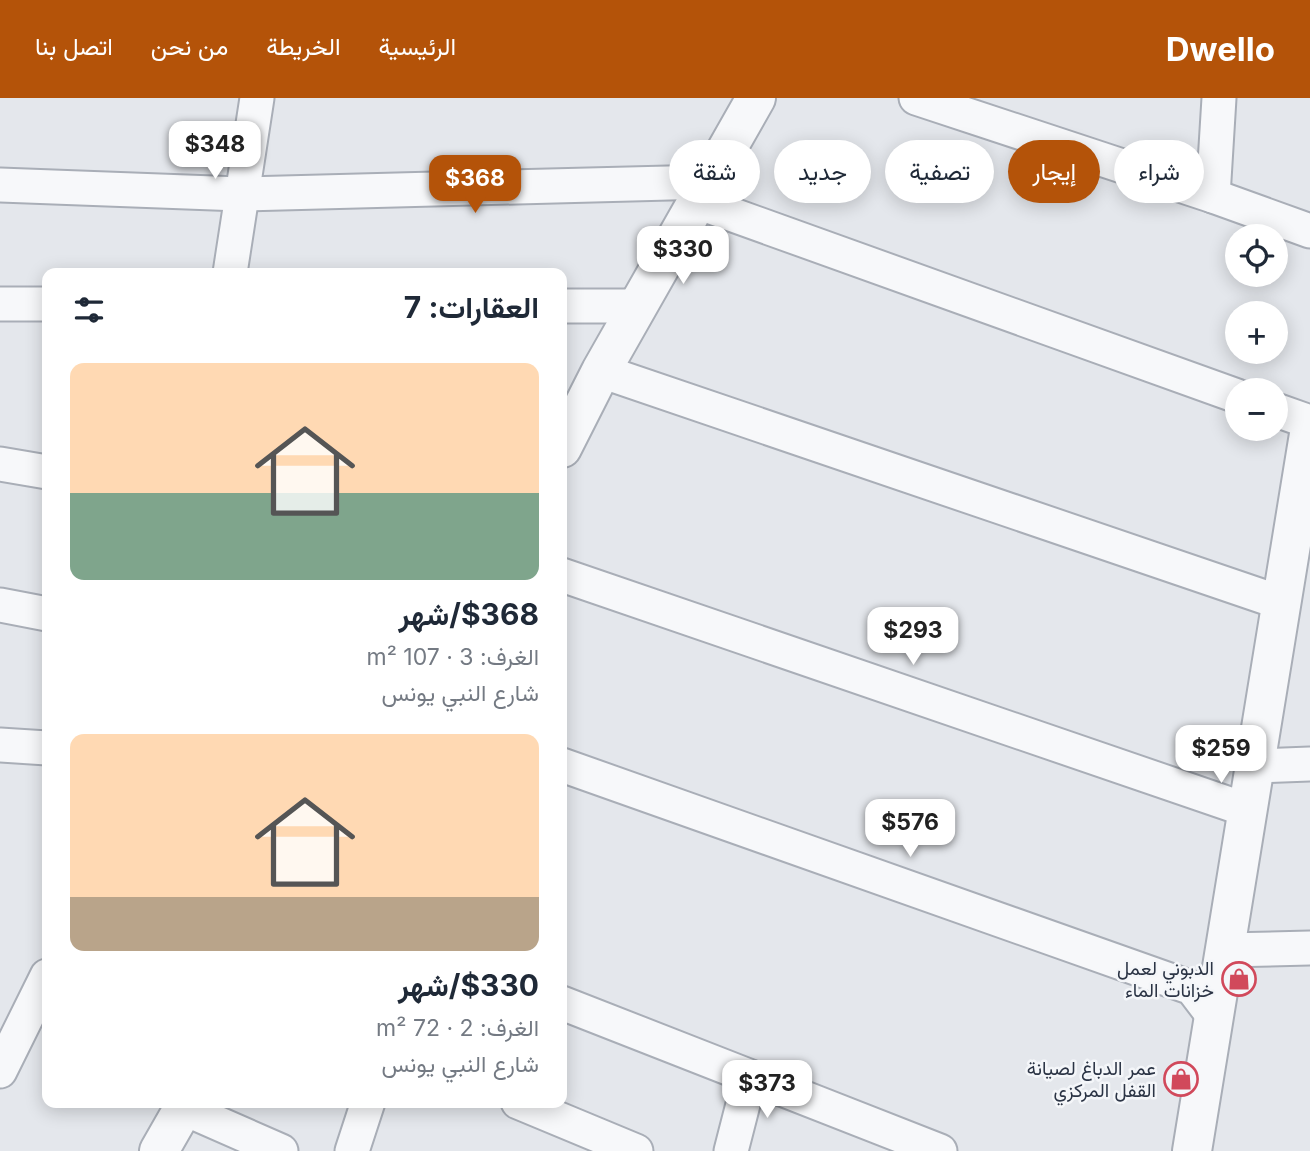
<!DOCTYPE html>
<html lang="ar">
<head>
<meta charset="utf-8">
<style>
	body { margin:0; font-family:Inter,Vazirmatn,sans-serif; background:#f6f6f7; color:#1f2937; direction:rtl; height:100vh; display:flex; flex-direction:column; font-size:26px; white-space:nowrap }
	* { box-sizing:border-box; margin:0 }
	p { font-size:23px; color:#747a83 }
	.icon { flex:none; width:38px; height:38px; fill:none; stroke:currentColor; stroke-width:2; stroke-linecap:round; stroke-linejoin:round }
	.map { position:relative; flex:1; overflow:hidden; direction:ltr }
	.details { position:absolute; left:42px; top:170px; width:525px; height:840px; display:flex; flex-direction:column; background:#fff; border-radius:14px; box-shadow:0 4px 18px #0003; direction:rtl }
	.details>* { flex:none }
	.guide { position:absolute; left:588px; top:42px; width:616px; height:63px; direction:rtl; display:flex; gap:14px }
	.buttons { position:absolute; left:1225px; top:126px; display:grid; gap:14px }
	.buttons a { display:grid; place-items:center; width:63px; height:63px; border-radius:50%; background:#fff; box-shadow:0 4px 18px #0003; font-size:35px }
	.price { position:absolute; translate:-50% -60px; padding:0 16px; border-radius:14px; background:#fff; color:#222; font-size:23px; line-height:46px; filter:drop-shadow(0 2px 4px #0008) }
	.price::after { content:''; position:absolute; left:50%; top:42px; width:21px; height:16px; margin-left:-10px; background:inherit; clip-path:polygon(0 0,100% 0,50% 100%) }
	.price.active { background:#b45309; color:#fff }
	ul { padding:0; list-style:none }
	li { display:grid; align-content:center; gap:14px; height:371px; padding:0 28px }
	li span { display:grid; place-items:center; height:217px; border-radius:14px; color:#555 }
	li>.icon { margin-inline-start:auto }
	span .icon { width:126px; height:126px; fill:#fffc; stroke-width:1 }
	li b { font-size:30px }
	h2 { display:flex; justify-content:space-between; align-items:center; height:84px; padding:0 28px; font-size:30px }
	.chip { padding:0 24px; border-radius:32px; background:#fff; box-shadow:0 4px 18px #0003; font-size:24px; line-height:63px }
	.chip.active { background:#b45309; color:#fff }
	header { display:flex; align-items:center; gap:42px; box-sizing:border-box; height:98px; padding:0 35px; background:#b45309; color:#fff }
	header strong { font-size:33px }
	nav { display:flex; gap:38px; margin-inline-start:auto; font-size:24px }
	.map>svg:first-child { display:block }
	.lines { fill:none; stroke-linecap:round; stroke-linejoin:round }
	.minor-casing { stroke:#a9aeb7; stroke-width:37 }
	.tertiary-casing { stroke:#a9aeb7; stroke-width:42 }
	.minor { stroke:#f7f8fa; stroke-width:33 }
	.tertiary { stroke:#f7f8fa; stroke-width:38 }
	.labels { text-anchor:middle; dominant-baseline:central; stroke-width:5; stroke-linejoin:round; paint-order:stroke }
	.poi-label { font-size:19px; fill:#2b3445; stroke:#f4f6f9; text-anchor:end }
</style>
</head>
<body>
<header>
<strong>Dwello</strong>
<nav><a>الرئيسية</a><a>الخريطة</a><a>من نحن</a><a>اتصل بنا</a></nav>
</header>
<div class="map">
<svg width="1310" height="1053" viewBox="0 0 1310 1053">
	<rect width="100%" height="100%" fill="#e4e7ec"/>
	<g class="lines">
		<g class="minor-casing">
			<g id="minor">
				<polyline points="916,0 1213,98 1310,133"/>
				<polyline points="0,87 240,96 708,84"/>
				<polyline points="1213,98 1219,0"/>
				<polyline points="697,104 1237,298"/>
				<polyline points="230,175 257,0"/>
				<polyline points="0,206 47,206"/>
				<polyline points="562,208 638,208"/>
				<polyline points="601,273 1282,505"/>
				<polyline points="1276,312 1310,324"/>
				<polyline points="0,366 47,374"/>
				<polyline points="562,477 1247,712"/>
				<polyline points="0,507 47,516"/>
				<polyline points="0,647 47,650"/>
				<polyline points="562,667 1192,890 1214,919"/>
				<polyline points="1255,668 1310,666"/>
				<polyline points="1225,852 1310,850"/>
				<polyline points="562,905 940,1053"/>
				<polyline points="0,973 47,878"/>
				<polyline points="518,1004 636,1053"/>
				<polyline points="183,1010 281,1053"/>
				<polyline points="352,1053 368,1004"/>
				<polyline points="731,1053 750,979"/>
			</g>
		</g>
		<g class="tertiary-casing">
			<g id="tertiary">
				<polyline points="562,350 601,273 756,0"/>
				<polyline points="159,1053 187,1004"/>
				<polyline points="1192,1053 1310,330"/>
			</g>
		</g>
		<use href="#minor" class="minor"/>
		<use href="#tertiary" class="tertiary"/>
	</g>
	<defs>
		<g id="shop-ring" transform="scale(1.75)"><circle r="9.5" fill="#f4f6f9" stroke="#d1495b" stroke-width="1.5"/><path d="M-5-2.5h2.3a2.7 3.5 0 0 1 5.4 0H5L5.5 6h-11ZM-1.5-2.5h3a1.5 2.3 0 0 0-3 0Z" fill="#d1495b"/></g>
	</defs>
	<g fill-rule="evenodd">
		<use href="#shop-ring" x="1239" y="881"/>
		<use href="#shop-ring" x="1181" y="981"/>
	</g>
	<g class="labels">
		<g class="poi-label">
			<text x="1214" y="870">الدبوني لعمل<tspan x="1214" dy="22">خزانات الماء</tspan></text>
			<text x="1156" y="970">عمر الدباغ لصيانة<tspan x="1156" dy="22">القفل المركزي</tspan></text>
		</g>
	</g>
</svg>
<div class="buttons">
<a><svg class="icon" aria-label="locate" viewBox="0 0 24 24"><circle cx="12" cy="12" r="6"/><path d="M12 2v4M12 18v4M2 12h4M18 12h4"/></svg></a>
<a>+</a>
<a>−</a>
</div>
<b class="price" style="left:215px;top:83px">$348</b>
<b class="price active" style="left:475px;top:117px">$368</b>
<b class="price" style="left:683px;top:188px">$330</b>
<b class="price" style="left:913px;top:569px">$293</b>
<b class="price" style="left:1221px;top:687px">$259</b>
<b class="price" style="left:910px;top:761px">$576</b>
<b class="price" style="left:767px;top:1022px">$373</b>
<div class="guide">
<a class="chip">شراء</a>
<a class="chip active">إيجار</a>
<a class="chip">تصفية</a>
<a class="chip">جديد</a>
<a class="chip">شقة</a>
</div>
<section class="details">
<h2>العقارات: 7<svg class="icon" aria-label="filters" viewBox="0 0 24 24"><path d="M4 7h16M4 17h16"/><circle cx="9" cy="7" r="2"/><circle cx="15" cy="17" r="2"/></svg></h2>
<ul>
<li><span style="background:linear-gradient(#ffd9b3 60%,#7fa58c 0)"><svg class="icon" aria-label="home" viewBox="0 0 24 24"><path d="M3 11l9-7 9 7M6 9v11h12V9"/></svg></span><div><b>$368/شهر</b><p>الغرف: 3 · 107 m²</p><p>شارع النبي يونس</p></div></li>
<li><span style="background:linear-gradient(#ffd9b3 75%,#b9a48a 0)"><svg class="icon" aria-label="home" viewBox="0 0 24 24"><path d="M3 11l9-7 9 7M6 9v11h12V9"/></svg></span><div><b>$330/شهر</b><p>الغرف: 2 · 72 m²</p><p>شارع النبي يونس</p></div></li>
</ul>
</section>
</div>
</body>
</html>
